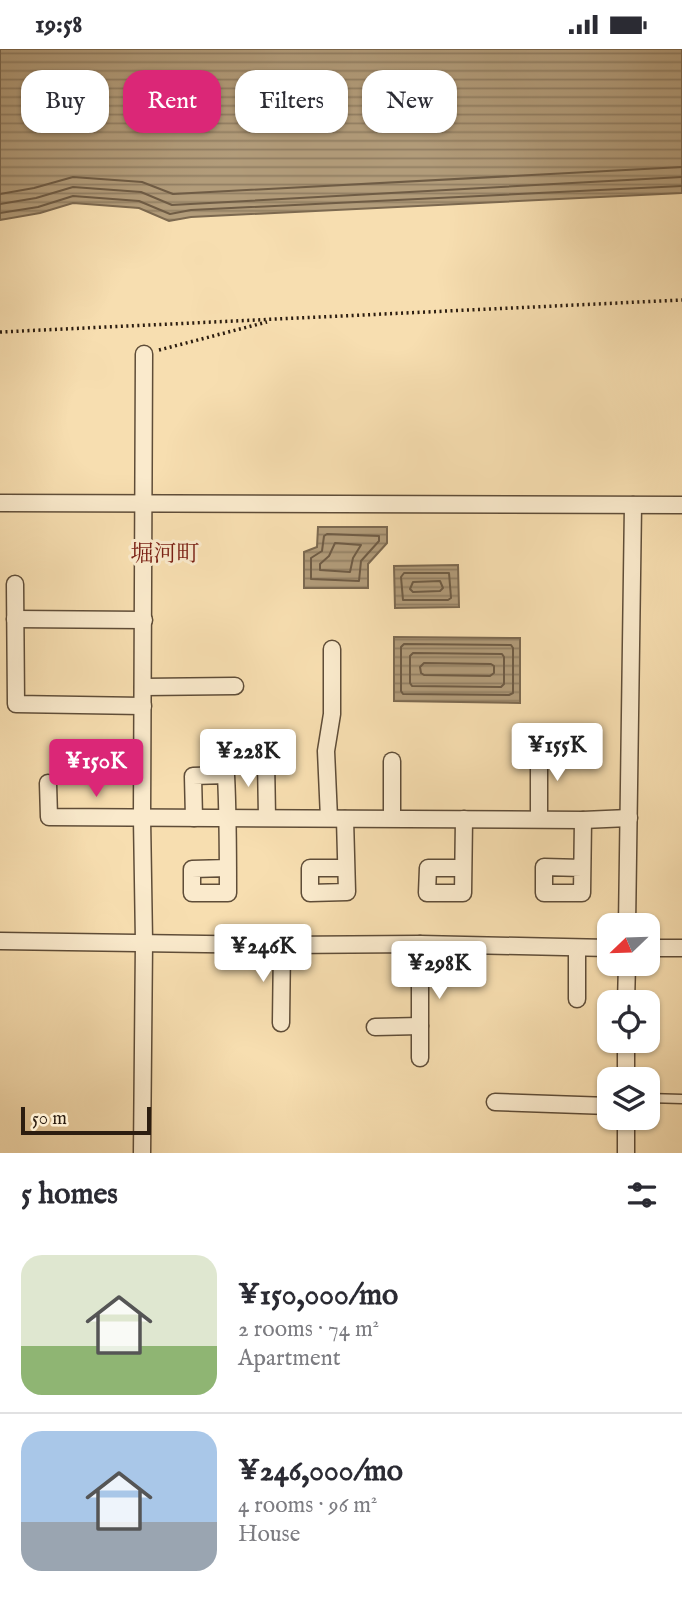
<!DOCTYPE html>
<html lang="en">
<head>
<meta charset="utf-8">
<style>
	body { margin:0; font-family:"IM FELL English","Noto Serif JP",serif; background:#f7f7f7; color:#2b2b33; height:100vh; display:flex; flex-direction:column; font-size:26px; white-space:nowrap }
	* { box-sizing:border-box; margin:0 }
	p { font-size:23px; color:#7c7c81 }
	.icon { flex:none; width:38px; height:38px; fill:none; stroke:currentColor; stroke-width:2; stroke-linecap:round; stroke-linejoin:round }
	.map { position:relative; height:1104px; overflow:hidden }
	.sheet { display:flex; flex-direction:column; background:#fff; flex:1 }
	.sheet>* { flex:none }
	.guide { position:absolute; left:21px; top:21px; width:640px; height:63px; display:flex; gap:14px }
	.needle { width:46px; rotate:247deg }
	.tools { position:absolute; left:597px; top:864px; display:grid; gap:14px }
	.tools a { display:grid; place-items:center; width:63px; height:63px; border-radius:14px; background:#fff; box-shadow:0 2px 5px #0004; font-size:35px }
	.scale { position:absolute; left:21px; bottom:18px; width:130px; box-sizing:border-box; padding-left:7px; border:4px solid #2c1d10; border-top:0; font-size:19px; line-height:24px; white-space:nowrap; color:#2c1d10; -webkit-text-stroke:5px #faeacc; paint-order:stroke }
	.price { position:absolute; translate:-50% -60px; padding:0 16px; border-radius:7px; background:#fff; color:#222; font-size:23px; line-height:46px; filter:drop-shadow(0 2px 4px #0008) }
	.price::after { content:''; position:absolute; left:50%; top:42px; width:21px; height:16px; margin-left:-10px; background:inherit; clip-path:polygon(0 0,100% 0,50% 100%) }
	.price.active { background:#db2777; color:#fff }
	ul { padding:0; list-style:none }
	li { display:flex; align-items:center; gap:21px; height:175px; padding:0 21px }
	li+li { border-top:2px solid #e1e1e2 }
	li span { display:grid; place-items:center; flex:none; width:196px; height:140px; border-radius:21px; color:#555 }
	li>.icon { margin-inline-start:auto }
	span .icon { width:84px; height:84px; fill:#fffc; stroke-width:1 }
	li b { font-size:30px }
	h2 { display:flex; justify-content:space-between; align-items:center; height:84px; padding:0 21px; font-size:30px }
	.chip { padding:0 24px; border-radius:21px; background:#fff; box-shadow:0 2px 5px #0004; font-size:24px; line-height:63px }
	.chip.active { background:#db2777; color:#fff }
	.status { display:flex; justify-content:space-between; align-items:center; height:49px; padding:0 35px; background:#fff; direction:ltr }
	.status svg { height:19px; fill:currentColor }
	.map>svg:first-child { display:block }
	.water { fill:url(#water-rules); stroke:#7c6950; stroke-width:2 }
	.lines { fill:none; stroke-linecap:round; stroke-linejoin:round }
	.shore { stroke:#6f5c45; stroke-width:2 }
	.service-casing { stroke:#5f4d38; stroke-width:11 }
	.minor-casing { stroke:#5f4d38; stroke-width:19 }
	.path { stroke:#2c1d10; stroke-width:3.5; stroke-dasharray:2 3.5; stroke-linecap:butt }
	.service { stroke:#faeacc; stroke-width:8 }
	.minor { stroke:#faeacc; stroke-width:16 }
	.labels { text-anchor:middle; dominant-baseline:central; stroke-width:6; stroke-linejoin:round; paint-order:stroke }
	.neighbourhood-label { font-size:23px; fill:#7a1f14; stroke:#faeacc }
</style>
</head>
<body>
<div class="status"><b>19:58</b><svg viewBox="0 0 49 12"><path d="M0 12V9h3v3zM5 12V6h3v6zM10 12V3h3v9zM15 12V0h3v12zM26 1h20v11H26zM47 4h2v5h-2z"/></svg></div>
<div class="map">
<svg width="682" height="1104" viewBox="0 0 682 1104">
	<defs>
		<pattern id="water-rules" width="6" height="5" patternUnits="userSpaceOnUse" patternTransform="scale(1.75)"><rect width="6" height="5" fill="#b29c7a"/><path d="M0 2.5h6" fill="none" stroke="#917f63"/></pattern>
	</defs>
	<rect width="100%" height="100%" fill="#f7deb0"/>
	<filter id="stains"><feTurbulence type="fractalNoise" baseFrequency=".00286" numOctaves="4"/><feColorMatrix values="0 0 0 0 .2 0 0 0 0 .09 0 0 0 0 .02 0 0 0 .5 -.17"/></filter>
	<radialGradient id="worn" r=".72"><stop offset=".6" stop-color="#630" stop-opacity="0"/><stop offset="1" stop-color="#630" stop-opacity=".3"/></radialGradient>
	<g class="water">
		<polygon points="0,0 682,0 682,144 191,168 169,172 139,159 73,154 40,164 0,171"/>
		<polygon points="318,478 387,478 387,494 368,515 368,539 304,539 304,503 317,498"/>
		<polygon points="458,516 459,558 395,559 394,517"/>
		<polygon points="394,588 520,589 520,654 394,652"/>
	</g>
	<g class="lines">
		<g class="shore">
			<polyline points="0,145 34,139 73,128 142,133 173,145 682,118"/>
			<polyline points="0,155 36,149 73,138 141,143 172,156 682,128"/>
			<polyline points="0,164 38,158 73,147 139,152 170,165 191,161 682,137"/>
			<polygon points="327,485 379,487 379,492 361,512 359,532 311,530 311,509 322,502 324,487"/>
			<polygon points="335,494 361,496 353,509 350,523 320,521 320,515 329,507"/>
			<polygon points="404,524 449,524 451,549 448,551 403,551 401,528"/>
			<polygon points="440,532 443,539 440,542 413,543 410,540 413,533"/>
			<polygon points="404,595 511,596 513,599 513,644 509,646 403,645 401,642 401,598"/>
			<polygon points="413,604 502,605 504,608 504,635 501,638 412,637 410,634 410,607"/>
			<polygon points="424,614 491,615 494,617 494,624 490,627 424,626 421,624 420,618"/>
		</g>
		<g class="service-casing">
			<polyline id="service" points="648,1049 682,1050"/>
		</g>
		<g class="minor-casing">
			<g id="minor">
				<polyline points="0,454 682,456"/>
				<polyline points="15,535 16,655 143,657"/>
				<polyline points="15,570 144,571"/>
				<polyline points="143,638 235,637"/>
				<polyline points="539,700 539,769"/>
				<polyline points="266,711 267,768"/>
				<polyline points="392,712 392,769"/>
				<polyline points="48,734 49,768 583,771 629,769"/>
				<path d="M 194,769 L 193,727 L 226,726 C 228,765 228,804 228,844 L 192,844 L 192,820 L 228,819"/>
				<polyline points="329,769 326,702 332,665 332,600"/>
				<polyline points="345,770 347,843 310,844 310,819 346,819"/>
				<polyline points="462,819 428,819 427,844 463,844 464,770"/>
				<polyline points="582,819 544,818 544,844 582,844 583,771"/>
				<polyline points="627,877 633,456"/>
				<polyline points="0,892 282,896 420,895 609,899"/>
				<polyline points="577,899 577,950"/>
				<polyline points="648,899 682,899"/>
				<polyline points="626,954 627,915"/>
				<polyline points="281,974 282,896"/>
				<polyline points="375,978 420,977"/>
				<polyline points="420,1009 420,895"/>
				<polyline points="626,1031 626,992"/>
				<polyline points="495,1053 609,1057"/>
				<polyline points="142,1104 144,893 142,769 144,305"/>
				<polyline points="626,1104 626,1069"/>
			</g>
		</g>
		<g class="path">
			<polyline points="0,283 682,251"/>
			<polyline points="159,301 267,273"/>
		</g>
		<use href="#service" class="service"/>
		<use href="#minor" class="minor"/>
	</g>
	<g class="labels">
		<g class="neighbourhood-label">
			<text x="165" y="505">堀河町</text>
		</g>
	</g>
	<rect width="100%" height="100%" filter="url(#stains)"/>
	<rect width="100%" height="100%" fill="url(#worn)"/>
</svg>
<div class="tools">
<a><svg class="needle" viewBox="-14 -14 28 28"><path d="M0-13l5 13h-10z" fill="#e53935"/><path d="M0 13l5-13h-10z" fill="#7c7c81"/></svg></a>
<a><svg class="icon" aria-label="locate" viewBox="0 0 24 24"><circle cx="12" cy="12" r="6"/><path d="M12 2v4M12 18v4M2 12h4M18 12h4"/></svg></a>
<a><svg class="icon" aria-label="layers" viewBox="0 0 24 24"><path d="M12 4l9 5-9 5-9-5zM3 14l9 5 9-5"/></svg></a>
</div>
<div class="scale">50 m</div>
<b class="price" style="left:557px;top:734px">¥155K</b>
<b class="price" style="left:248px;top:740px">¥228K</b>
<b class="price active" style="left:96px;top:750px">¥150K</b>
<b class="price" style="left:263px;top:935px">¥246K</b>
<b class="price" style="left:439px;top:952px">¥298K</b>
<div class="guide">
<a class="chip">Buy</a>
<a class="chip active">Rent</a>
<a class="chip">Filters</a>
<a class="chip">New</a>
</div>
</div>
<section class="sheet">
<h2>5 homes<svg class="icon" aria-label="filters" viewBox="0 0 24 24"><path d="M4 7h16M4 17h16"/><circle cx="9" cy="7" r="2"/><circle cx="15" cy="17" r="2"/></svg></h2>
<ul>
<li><span style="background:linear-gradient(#dfe7d0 65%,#8fb573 0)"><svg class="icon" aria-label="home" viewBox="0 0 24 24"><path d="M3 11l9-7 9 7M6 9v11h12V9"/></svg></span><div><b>¥150,000/mo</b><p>2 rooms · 74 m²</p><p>Apartment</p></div></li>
<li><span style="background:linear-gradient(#a9c7e8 65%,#9aa5b1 0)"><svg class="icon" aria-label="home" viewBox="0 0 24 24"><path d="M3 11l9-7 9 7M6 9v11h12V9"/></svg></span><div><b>¥246,000/mo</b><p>4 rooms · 96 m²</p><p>House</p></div></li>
</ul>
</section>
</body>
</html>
